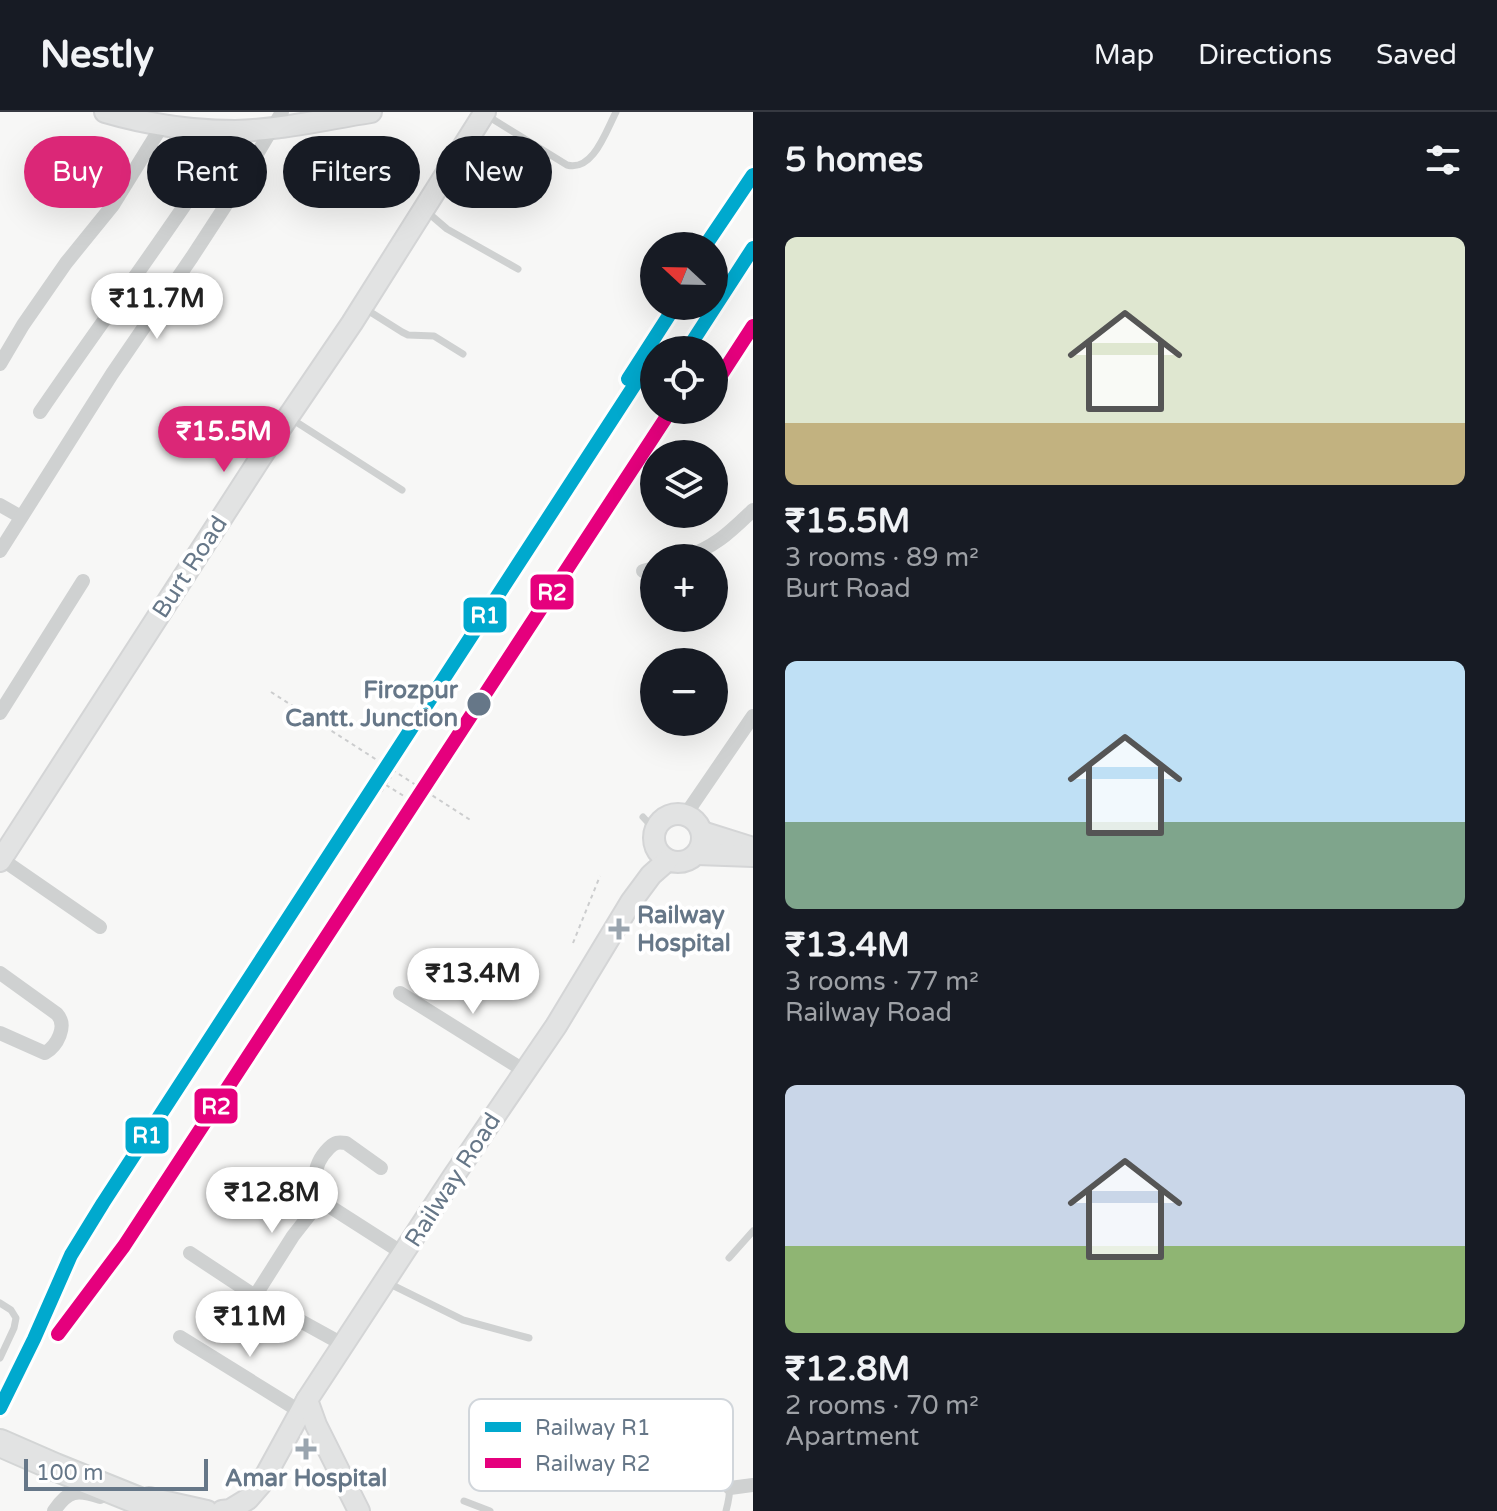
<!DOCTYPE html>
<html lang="en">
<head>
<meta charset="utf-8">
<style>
	body { margin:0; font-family:"Varela Round",sans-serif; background:#242831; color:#f1f3f6; height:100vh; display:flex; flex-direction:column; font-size:30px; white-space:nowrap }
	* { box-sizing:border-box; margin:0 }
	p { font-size:26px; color:#9ea1a6 }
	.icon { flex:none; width:44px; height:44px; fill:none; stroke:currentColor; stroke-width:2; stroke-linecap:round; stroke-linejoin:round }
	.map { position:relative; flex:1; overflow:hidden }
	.side { display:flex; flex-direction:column; background:#171b24; width:744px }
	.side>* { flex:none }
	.hud { position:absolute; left:24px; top:24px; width:608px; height:72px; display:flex; gap:16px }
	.needle { width:52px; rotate:292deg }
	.controls { position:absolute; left:640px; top:120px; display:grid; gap:16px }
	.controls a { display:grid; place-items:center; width:88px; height:88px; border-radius:50%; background:#171b24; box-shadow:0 8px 32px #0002; font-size:40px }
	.scale { position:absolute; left:24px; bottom:20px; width:184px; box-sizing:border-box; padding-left:8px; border:4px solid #678; border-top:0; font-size:22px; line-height:28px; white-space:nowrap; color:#678; -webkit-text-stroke:6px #fff; paint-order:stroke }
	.price { position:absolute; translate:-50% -68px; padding:0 18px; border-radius:28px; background:#fff; color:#222; font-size:26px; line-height:52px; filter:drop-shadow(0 2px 4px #0008) }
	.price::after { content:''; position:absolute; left:50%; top:48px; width:24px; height:18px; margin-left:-12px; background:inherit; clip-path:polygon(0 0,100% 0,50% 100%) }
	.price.selected { background:#db2777; color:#fff }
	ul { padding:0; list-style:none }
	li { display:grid; align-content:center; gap:16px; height:424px; padding:0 32px }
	li span { display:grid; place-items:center; height:248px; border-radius:12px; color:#555 }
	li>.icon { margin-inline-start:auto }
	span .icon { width:144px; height:144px; fill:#fffc; stroke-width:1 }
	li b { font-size:34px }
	h2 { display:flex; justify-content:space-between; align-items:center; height:96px; padding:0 32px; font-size:34px }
	.pill { padding:0 28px; border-radius:36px; background:#171b24; box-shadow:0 8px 32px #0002; font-size:28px; line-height:72px }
	.pill.selected { background:#db2777; color:#fff }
	header { display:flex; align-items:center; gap:48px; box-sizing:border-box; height:112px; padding:0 40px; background:#171b24; border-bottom:2px solid #363941 }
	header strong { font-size:38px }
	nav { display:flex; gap:44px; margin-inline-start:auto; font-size:28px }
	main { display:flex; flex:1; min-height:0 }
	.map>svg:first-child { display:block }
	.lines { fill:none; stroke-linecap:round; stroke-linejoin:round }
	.secondary-casing { stroke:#d4d5d6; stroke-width:24 }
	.highway-casing { stroke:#d3d5d5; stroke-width:30 }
	.path { stroke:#cccdce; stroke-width:2; stroke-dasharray:4 4; stroke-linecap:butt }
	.lane { stroke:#cfd1d1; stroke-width:7 }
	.street { stroke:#cfd1d1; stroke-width:14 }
	.secondary { stroke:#e2e3e3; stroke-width:20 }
	.highway { stroke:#e2e3e3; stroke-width:26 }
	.rail-1-casing { stroke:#fff; stroke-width:20 }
	.rail-2-casing { stroke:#fff; stroke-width:20 }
	.rail-1 { stroke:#00a9ce; stroke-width:14 }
	.rail-2 { stroke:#e5007d; stroke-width:14 }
	.stop-dot { fill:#678; stroke:#fff; stroke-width:3 }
	.poi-dot { fill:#99a4ae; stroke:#fff; stroke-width:3 }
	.labels { text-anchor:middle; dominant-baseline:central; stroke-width:8; stroke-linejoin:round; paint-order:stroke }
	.street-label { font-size:24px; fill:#678; stroke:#fff }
	.stop-label { font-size:24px; font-weight:bold; fill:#678; stroke:#fff; text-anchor:end }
	.poi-label { font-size:24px; font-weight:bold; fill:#678; stroke:#fff; text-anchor:start }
	.key { fill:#fff; stroke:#d1d6db; stroke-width:2 }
	.key-label { font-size:22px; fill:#678 }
	.line-badge { stroke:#fff; stroke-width:3 }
	.badge-label { font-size:22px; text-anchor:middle; font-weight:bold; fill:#fff }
</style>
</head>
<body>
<header>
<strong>Nestly</strong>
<nav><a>Map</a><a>Directions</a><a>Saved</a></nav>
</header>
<main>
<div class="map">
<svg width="753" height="1399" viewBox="0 0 753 1399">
	<rect width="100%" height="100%" fill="#f7f7f6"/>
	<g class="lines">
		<g class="secondary-casing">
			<g id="secondary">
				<path d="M 105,0 C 146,12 193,19 235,19 C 281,18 326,7 371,0"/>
				<circle cx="678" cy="726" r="24"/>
				<polyline points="702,720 753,736"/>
				<polyline points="697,742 753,744"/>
				<polyline points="0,749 263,342 352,211 485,0"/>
				<polyline points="149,1386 207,1399"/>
				<polyline points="222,1399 230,1398 248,1387 261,1372 307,1288"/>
				<polyline points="359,1399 316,1313 307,1288 453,1065 556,914 631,790 651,763 668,748"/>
			</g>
		</g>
		<g class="highway-casing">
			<polyline id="highway" points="0,1331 55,1355 164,1399"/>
		</g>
		<g class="path">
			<polyline points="271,580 472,709"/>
			<polyline points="386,673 420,694"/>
			<polyline points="381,680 391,665"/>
			<polyline points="416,701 425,686"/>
			<polyline points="573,831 600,764"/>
		</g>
		<g class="lane">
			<path d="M 486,3 L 567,53 C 593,60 606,19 616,0"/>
			<polyline points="426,99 447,117 518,157"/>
			<polyline points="364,196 402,220 408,223 434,224 463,242"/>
			<polyline points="290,306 402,378"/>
			<polyline points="643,705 655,718"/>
			<polyline points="729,1146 753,1119"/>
			<polyline points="388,1171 463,1208 529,1226"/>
			<polyline points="0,1191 11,1198 16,1206 14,1216 0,1246"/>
			<path d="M 698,1316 C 704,1321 713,1327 718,1334 C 732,1353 732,1377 726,1399"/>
			<polyline points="464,1389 490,1399"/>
		</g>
		<g class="street">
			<polyline points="0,252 23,213 66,151 113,93 163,12"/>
			<path d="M 40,300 C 104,206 173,115 234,19"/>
			<polyline points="0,393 21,405"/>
			<polyline points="0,439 112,262 192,145 235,79 282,0"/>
			<path d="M 683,446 C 715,435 729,421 753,398"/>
			<polyline points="643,459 654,456"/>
			<polyline points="0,601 83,469"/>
			<polyline points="686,702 753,604"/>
			<polyline points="0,746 100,815"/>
			<path d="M 0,861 L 57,902 C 68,914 57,934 45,941 L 0,921"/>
			<polyline points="400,881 525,959"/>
			<path d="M 381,1056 L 346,1031 C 338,1030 335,1030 329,1036 C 311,1054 311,1076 329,1094 L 404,1142"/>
			<polyline points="190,1141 255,1184 344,1233"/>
			<polyline points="255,1184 293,1124 322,1087"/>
			<polyline points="180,1225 301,1300"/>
			<polyline points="730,1376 753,1373"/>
			<path d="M 54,1399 C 68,1378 77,1377 100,1385"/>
		</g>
		<use href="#secondary" class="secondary"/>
		<use href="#highway" class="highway"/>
		<g class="rail-1-casing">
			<g id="rail-1">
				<polyline points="705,134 753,63"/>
				<polyline points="687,238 753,136"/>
				<polyline points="628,267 675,194"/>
				<polyline points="0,1296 34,1227 71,1143 103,1091 654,243"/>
			</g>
		</g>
		<g class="rail-2-casing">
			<g id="rail-2">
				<polyline points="714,274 753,214"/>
				<polyline points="58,1222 124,1134 671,298"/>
			</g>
		</g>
		<use href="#rail-1" class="rail-1"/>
		<use href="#rail-2" class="rail-2"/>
	</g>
	<circle class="stop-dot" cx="479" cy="592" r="13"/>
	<g class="poi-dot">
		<path d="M615 805h8v8h8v8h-8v8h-8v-8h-8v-8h8z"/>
		<path d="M302 1325h8v8h8v8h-8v8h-8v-8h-8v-8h8z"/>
	</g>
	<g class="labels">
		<g class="street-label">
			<text transform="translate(190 455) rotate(-57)">Burt Road</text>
			<text transform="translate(453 1068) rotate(-57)">Railway Road</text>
		</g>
		<g class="stop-label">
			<text x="458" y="578">Firozpur<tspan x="458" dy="28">Cantt. Junction</tspan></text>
		</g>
		<g class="poi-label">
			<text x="637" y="803">Railway<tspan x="637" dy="28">Hospital</tspan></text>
			<text x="306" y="1366" text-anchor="middle">Amar Hospital</text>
		</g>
	</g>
	<rect x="469" y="1287" width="264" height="92" rx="12" class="key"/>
	<rect x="485" y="1310" width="36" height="10" fill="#00a9ce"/>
	<rect x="485" y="1346" width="36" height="10" fill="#e5007d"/>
	<g class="key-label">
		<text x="535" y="1323">Railway R1</text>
		<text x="535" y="1359">Railway R2</text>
	</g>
	<g class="line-badge">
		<rect x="529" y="461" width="46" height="38" rx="8" fill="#e5007d"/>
		<rect x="462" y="484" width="46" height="38" rx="8" fill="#00a9ce"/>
		<rect x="193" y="975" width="46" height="38" rx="8" fill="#e5007d"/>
		<rect x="124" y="1004" width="46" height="39" rx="8" fill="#00a9ce"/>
	</g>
	<g class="badge-label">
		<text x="552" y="488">R2</text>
		<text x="485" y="511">R1</text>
		<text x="216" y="1002">R2</text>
		<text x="147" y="1031">R1</text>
	</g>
</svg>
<div class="controls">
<a><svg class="needle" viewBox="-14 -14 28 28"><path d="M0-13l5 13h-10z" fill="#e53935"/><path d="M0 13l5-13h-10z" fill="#9ea1a6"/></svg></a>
<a><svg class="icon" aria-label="locate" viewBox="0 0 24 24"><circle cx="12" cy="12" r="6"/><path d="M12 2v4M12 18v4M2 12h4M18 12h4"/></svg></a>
<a><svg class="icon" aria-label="layers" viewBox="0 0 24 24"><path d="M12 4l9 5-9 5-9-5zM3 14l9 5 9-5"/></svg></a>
<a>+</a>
<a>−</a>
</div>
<div class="scale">100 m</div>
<b class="price" style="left:157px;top:229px">₹11.7M</b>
<b class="price selected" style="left:224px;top:362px">₹15.5M</b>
<b class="price" style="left:473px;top:904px">₹13.4M</b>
<b class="price" style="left:272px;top:1123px">₹12.8M</b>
<b class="price" style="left:250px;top:1247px">₹11M</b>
<div class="hud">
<a class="pill selected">Buy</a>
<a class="pill">Rent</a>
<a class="pill">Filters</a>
<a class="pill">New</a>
</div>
</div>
<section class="side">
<h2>5 homes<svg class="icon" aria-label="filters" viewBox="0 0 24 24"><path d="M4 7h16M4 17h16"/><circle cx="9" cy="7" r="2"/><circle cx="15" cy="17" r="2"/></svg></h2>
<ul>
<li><span style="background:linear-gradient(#dfe7d0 75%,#c2b280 0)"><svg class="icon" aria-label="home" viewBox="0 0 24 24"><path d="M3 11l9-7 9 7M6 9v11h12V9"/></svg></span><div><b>₹15.5M</b><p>3 rooms · 89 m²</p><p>Burt Road</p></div></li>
<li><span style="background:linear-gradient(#bfe0f5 65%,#7fa58c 0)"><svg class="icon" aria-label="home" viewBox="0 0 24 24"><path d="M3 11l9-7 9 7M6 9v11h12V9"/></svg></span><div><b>₹13.4M</b><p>3 rooms · 77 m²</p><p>Railway Road</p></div></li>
<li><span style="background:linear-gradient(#c9d6e8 65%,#8fb573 0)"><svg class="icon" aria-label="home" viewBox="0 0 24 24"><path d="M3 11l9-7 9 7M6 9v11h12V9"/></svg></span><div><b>₹12.8M</b><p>2 rooms · 70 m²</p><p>Apartment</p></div></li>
</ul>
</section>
</main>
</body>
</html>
